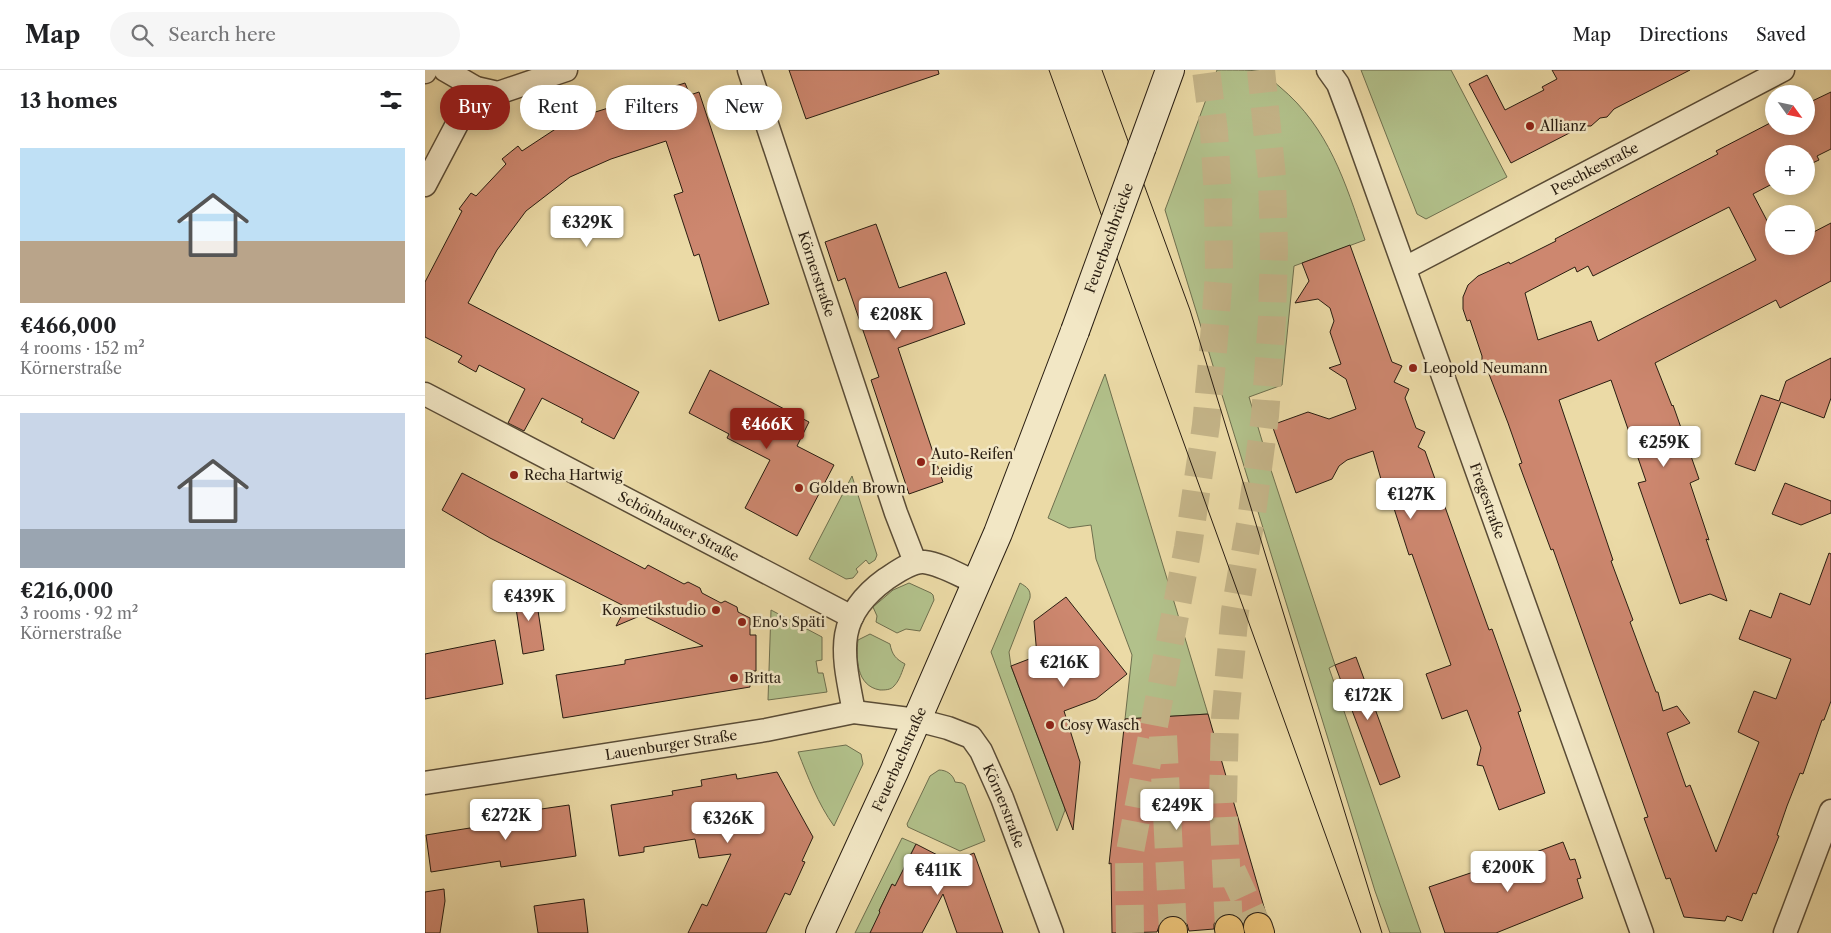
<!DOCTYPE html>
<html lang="en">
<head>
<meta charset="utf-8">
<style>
	body { margin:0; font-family:"Libre Caslon Text",serif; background:#f6f6f6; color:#202124; height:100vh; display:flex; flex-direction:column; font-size:19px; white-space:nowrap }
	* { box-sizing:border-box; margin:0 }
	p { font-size:16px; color:#757577 }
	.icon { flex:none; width:28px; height:28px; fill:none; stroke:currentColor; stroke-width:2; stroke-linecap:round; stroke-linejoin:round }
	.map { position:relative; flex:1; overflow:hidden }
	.side { display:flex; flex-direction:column; background:#fff; width:425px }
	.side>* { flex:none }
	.hud { position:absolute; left:15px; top:15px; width:475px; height:45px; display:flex; gap:10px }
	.needle { width:32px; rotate:123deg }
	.fabs { position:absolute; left:1340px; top:15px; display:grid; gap:10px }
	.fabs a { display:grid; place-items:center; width:50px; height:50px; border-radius:50%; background:#fff; box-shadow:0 2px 12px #0003; font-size:25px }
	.price { position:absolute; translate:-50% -42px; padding:0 11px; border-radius:5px; background:#fff; color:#222; font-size:16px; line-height:32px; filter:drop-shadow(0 1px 2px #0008) }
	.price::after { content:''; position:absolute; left:50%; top:30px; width:15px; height:11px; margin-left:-8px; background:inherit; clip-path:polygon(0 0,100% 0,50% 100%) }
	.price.on { background:#8f2418; color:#fff }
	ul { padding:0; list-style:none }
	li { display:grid; align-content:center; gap:10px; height:265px; padding:0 20px }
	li+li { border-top:1px solid #e0e0e0 }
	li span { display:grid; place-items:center; height:155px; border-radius:0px; color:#555 }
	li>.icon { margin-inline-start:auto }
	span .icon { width:90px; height:90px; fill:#fffc; stroke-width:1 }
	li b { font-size:21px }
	h2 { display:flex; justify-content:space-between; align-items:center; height:60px; padding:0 20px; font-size:21px }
	.pill { padding:0 18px; border-radius:22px; background:#fff; box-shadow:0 2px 12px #0003; font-size:18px; line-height:45px }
	.pill.on { background:#8f2418; color:#fff }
	header { display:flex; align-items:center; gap:30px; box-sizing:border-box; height:70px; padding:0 25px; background:#fff; border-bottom:1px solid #e0e0e0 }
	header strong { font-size:24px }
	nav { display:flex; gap:28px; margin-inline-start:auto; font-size:18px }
	.search { width:350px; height:45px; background:#f6f6f6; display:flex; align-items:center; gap:12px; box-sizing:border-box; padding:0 18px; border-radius:28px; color:#757577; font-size:19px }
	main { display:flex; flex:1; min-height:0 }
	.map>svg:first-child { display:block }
	.green { fill:#b2c18b; stroke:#6e6f4e }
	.building { fill:#cd876f; stroke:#291d11; fill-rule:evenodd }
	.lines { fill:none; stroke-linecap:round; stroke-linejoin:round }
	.highway-tunnel { stroke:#c4b488; stroke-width:28; stroke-dasharray:28 14; stroke-linecap:butt }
	.street-casing { stroke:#5a4c36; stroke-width:25 }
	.secondary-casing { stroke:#291d11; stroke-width:30 }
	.highway-casing { stroke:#291d11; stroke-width:30 }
	.street { stroke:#f2e7c5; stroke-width:22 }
	.secondary { stroke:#f2e7c5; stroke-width:28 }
	.highway { stroke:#e6bd73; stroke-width:28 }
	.tram { stroke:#291d11; stroke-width:1 }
	.secondary-bridge-casing { stroke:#291d11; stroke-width:30; stroke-linecap:butt }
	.secondary-bridge { stroke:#f2e7c5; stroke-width:28 }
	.poi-dot { fill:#8f2418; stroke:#f2e7c5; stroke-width:2 }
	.labels { text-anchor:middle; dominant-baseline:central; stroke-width:5; stroke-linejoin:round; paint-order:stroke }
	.poi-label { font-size:14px; fill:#291d11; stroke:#f2e7c5; text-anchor:start }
	.street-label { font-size:14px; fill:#291d11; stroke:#f2e7c5 }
</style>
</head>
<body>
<header>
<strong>Map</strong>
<div class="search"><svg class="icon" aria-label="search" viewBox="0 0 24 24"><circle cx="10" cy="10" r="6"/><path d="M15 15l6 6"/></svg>Search here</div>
<nav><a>Map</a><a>Directions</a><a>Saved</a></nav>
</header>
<main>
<section class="side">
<h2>13 homes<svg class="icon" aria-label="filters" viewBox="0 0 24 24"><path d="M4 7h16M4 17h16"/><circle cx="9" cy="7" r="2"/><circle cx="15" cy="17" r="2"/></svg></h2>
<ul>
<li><span style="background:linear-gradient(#bfe0f5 60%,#b9a48a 0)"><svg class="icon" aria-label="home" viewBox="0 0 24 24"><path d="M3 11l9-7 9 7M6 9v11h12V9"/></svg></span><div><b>€466,000</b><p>4 rooms · 152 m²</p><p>Körnerstraße</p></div></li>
<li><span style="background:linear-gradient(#c9d6e8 75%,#9aa5b1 0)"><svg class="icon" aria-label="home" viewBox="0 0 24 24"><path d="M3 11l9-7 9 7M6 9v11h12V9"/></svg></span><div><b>€216,000</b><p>3 rooms · 92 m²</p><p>Körnerstraße</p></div></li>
</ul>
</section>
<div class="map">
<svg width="1406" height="863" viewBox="0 0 1406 863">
	<rect width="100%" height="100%" fill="#ebdaa6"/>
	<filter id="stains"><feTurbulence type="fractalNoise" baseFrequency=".004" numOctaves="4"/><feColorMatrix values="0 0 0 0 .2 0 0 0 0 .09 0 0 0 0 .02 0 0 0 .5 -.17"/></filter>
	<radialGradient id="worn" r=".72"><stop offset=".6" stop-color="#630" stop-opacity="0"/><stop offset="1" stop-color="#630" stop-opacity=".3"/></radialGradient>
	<g class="green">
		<path d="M 792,0 C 802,0 825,0 834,1 C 842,4 849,12 855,17 C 904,58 920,112 940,170 L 869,196 L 857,315 L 824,327 L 844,394 L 910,595 L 904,598 L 996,863 L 965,863 L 950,821 L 740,140 Z"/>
		<polygon points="936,0 1026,0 1082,107 1001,149 992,144"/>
		<polygon points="680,304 783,644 700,649 707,585 671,489 666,455 644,458 623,448"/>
		<polygon points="427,406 452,485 450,490 444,494 441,490 431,499 433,502 428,508 421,509 384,489"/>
		<polygon points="484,513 506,523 508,525 509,530 495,561 481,559 472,563 451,552 452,546 448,537 468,520"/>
		<path d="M 595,513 C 602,517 606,520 605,528 L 584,582 L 586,596 L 639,736 L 640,740 L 632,761 L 566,582 Z"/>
		<polygon points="346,540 397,567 397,590 391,591 393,603 398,603 402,622 343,630"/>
		<path d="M 445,564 L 465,574 C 467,585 471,589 480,594 C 477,601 475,610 469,616 C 466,620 460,620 455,620 C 431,616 431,588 433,570 Z"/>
		<path d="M 421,675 L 436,684 L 438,694 L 409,756 C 393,734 383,707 373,682 Z"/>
		<path d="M 514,700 C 521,700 528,704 530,712 L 537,713 L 540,715 L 560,771 L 535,781 L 483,757 L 482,754 L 505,706 Z"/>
		<polygon points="477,768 491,774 479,797 479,820 467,814 454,841 461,846 445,863 430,863"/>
	</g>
	<g class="building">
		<polygon points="364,0 513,0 514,4 381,49"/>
		<polygon points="1127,0 1265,0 1189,39 1182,47 1175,48 1166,56 1158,56 1086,93 1044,14 1062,5 1080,40 1119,20 1117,17 1132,9"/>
		<polygon points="260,13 265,25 274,22 344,234 294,251 274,184 269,186 249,125 258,122 241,71 186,89 145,107 101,141 72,180 43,233 214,322 189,369 156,352 158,349 117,328 99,361 83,353 100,319 54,295 51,302 33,292 37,286 0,267 0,212 37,141 34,139 46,123 51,126 81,94 77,89 93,76 97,81 132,58 130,52 149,43 151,48 193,35 191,28 209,22 212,28"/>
		<path d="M 1406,22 L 1406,79 L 1392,86 L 1394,90 L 1381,96 L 1381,84 L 1349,84 L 1349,113 L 1328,124 L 1349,164 L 1349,176 L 1355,176 L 1357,179 L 1362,176 L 1381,176 L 1381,166 L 1406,153 L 1406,211 L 1355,238 L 1351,230 L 1230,293 L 1247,336 L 1248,335 L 1274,409 L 1265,413 L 1284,470 L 1281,469 L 1302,531 L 1285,524 L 1255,534 L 1213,413 L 1221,411 L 1186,310 L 1134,330 L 1188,490 L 1186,491 L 1208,550 L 1205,552 L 1231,622 L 1233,622 L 1238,641 L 1252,636 L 1265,653 L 1242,663 L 1261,717 L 1265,715 L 1291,782 L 1334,672 L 1313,662 L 1329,621 L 1351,629 L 1366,589 L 1314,569 L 1325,540 L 1346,548 L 1355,523 L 1385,535 L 1404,483 L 1406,484 L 1406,631 L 1399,650 L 1397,650 L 1378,704 L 1375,703 L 1362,736 L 1352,765 L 1354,766 L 1331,824 L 1328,823 L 1317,851 L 1302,846 L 1300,851 L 1259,847 L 1245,808 L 1241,809 L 1219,748 L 1223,747 L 1128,479 L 1126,480 L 1094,394 L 1097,393 L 1083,353 L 1064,304 L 1057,293 L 1057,286 L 1045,250 L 1042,251 L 1038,239 L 1038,227 L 1043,215 L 1053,206 L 1084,192 L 1085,194 L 1131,171 L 1130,169 L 1293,84 L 1291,81 L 1349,51 L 1349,56 L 1381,56 L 1381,34 ZM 1304,137 L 1331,190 L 1173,271 L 1166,251 L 1113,270 L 1100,223 L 1150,197 L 1152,202 L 1163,196 L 1168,206 Z"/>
		<polygon points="451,154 474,218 521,202 540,254 473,278 518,412 484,424 446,310 454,307 420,208 413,211 400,172"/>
		<polygon points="925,175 967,292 977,296 969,312 984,319 980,328 991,358 1000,362 993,377 1000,381 1064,560 1067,559 1096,641 1093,642 1120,723 1074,740 1058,696 1052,695 1056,678 1042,640 1017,649 1001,604 1026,595 987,484 984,485 965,426 961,427 948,381 922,390 914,396 907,409 871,423 847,355 883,342 904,349 931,339 921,309 904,298 916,294 905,262 909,251 905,238 893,229 870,233 884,211 877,193"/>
		<polygon points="1406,288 1406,328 1399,348 1356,332 1330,401 1310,394 1336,325 1354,331 1361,311"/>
		<polygon points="285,300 384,352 372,376 409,395 372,466 320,438 345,390 302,368 304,364 264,343"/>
		<polygon points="37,403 220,499 223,495 259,514 263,512 275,518 277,523 296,533 300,531 312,537 313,542 325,548 325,565 331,565 331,601 325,601 325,617 138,648 131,605 200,594 200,590 278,576 217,545 191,556 201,537 65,468 17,440"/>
		<polygon points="1360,413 1406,431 1406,443 1376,455 1347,444"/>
		<polygon points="110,521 119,580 98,584 89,525"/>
		<polygon points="641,527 702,604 671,629 639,641 655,692 648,760 586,596 612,586 609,551"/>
		<polygon points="70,570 78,614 0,629 0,584"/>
		<polygon points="931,587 975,707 955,715 910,595"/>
		<polygon points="783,644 841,844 836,842 828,842 822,846 818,853 815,848 809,844 801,844 793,848 789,854 789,859 764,861 762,854 756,848 748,845 741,847 735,853 732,862 687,863 686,793 684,794 700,649"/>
		<polygon points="352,702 388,767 377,791 380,792 365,825 360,823 341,863 263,863 277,834 282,836 306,784 274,788 270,769 219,777 219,782 194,786 186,735 248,725 247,721 277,716 276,710 311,704 312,709"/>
		<polygon points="144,735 151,786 76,797 75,791 6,802 1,765 70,754 68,746"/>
		<polygon points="1138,772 1145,790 1150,789 1156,808 1152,809 1158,828 1071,863 1020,863 1004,817 1078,792 1079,794"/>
		<polygon points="491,774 526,792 549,783 578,863 532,863 518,824 497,863 445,863 455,842 454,841 467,814 470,816"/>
		<polygon points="19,819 20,831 15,863 0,863 0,822"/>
		<polygon points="159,829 163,863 113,863 109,836"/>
	</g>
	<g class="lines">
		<g class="highway-tunnel">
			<polyline points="738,666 748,861"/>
			<polyline points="807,801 833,857"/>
			<polyline points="804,859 798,731 800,648 810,541 827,443 840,346 847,249 849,179 847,107 836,0"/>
			<polyline points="705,863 704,787 763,477 781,355 788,281 794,204 793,127 789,61 781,0"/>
		</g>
		<g class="street-casing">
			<g id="street">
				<polyline points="20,0 51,18 73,23 141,0"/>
				<path id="s1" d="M 324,0 L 471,443 L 490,492"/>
				<path id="s2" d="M 903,0 L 913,14 L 925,46 L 1217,863"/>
				<polyline points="0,2 1,0"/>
				<polyline points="0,115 51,18"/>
				<path id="s3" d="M 980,198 L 1358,0"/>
				<path id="s4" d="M 0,324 L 427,547"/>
				<path d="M 429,642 C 418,584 407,548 461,509 C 472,502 486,491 499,492 C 517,494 535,506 552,513"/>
				<path id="s5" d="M 0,713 L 341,660 L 429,642 L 492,650 L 523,658 L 546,667 L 556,681 L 577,728 L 627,863"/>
				<polyline points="1360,863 1406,741"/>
			</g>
		</g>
		<g class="secondary-casing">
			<g id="secondary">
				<polyline points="717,77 745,0"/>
				<path id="s6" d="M 395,863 L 469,702 L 573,463 L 650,261"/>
			</g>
		</g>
		<g class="highway-casing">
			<g id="highway">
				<polyline points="833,857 835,863"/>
				<polyline points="804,859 805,863"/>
				<polyline points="748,861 748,863"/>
			</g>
		</g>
		<use href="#street" class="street"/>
		<use href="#secondary" class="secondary"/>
		<use href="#highway" class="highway"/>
		<g class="tram">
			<polyline points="624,0 936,863"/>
			<polyline points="677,0 765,240 957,863"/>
		</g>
		<g class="secondary-bridge-casing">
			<g id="secondary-bridge">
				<path id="s7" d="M 650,261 L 717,77"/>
			</g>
		</g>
		<use href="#secondary-bridge" class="secondary-bridge"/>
	</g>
	<g class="poi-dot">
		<circle cx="1105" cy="56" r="5"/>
		<circle cx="988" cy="298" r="5"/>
		<circle cx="496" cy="392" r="5"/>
		<circle cx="89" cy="405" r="5"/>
		<circle cx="374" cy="418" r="5"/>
		<circle cx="291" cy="540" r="5"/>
		<circle cx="317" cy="552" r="5"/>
		<circle cx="309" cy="608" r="5"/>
		<circle cx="625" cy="655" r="5"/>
	</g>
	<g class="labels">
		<g class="poi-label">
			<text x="1115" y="56">Allianz</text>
			<text x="998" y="298">Leopold Neumann</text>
			<text x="506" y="384">Auto-Reifen<tspan x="506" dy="16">Leidig</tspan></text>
			<text x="99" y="405">Recha Hartwig</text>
			<text x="384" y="418">Golden Brown</text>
			<text x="281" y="540" text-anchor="end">Kosmetikstudio</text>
			<text x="327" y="552">Eno's Späti</text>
			<text x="319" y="608">Britta</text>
			<text x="635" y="655">Cosy Wasch</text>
		</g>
		<g class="street-label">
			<text stroke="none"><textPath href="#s3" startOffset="214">Peschkestraße</textPath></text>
			<text stroke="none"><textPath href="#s7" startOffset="99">Feuerbachbrücke</textPath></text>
			<text stroke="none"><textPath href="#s1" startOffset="215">Körnerstraße</textPath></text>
			<text stroke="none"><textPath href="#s2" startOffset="460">Fregestraße</textPath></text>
			<text stroke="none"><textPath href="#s4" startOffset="286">Schönhauser Straße</textPath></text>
			<text stroke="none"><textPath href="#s5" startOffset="249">Lauenburger Straße</textPath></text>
			<text stroke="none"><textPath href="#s6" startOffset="191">Feuerbachstraße</textPath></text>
			<text stroke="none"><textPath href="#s5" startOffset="632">Körnerstraße</textPath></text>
		</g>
	</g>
	<rect width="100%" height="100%" filter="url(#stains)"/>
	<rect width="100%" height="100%" fill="url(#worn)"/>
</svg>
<div class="fabs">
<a><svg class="needle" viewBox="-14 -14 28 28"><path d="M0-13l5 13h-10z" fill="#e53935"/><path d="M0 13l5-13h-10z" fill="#757577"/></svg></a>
<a>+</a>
<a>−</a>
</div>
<b class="price" style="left:162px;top:178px">€329K</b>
<b class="price" style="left:471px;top:270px">€208K</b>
<b class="price on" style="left:342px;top:380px">€466K</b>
<b class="price" style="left:1239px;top:398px">€259K</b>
<b class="price" style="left:986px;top:450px">€127K</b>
<b class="price" style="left:104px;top:552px">€439K</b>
<b class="price" style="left:639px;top:618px">€216K</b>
<b class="price" style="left:943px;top:651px">€172K</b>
<b class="price" style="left:752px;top:761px">€249K</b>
<b class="price" style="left:81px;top:771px">€272K</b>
<b class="price" style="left:303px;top:774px">€326K</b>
<b class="price" style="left:1083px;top:823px">€200K</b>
<b class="price" style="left:513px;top:826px">€411K</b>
<div class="hud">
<a class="pill on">Buy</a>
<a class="pill">Rent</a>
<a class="pill">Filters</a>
<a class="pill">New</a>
</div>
</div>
</main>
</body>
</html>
